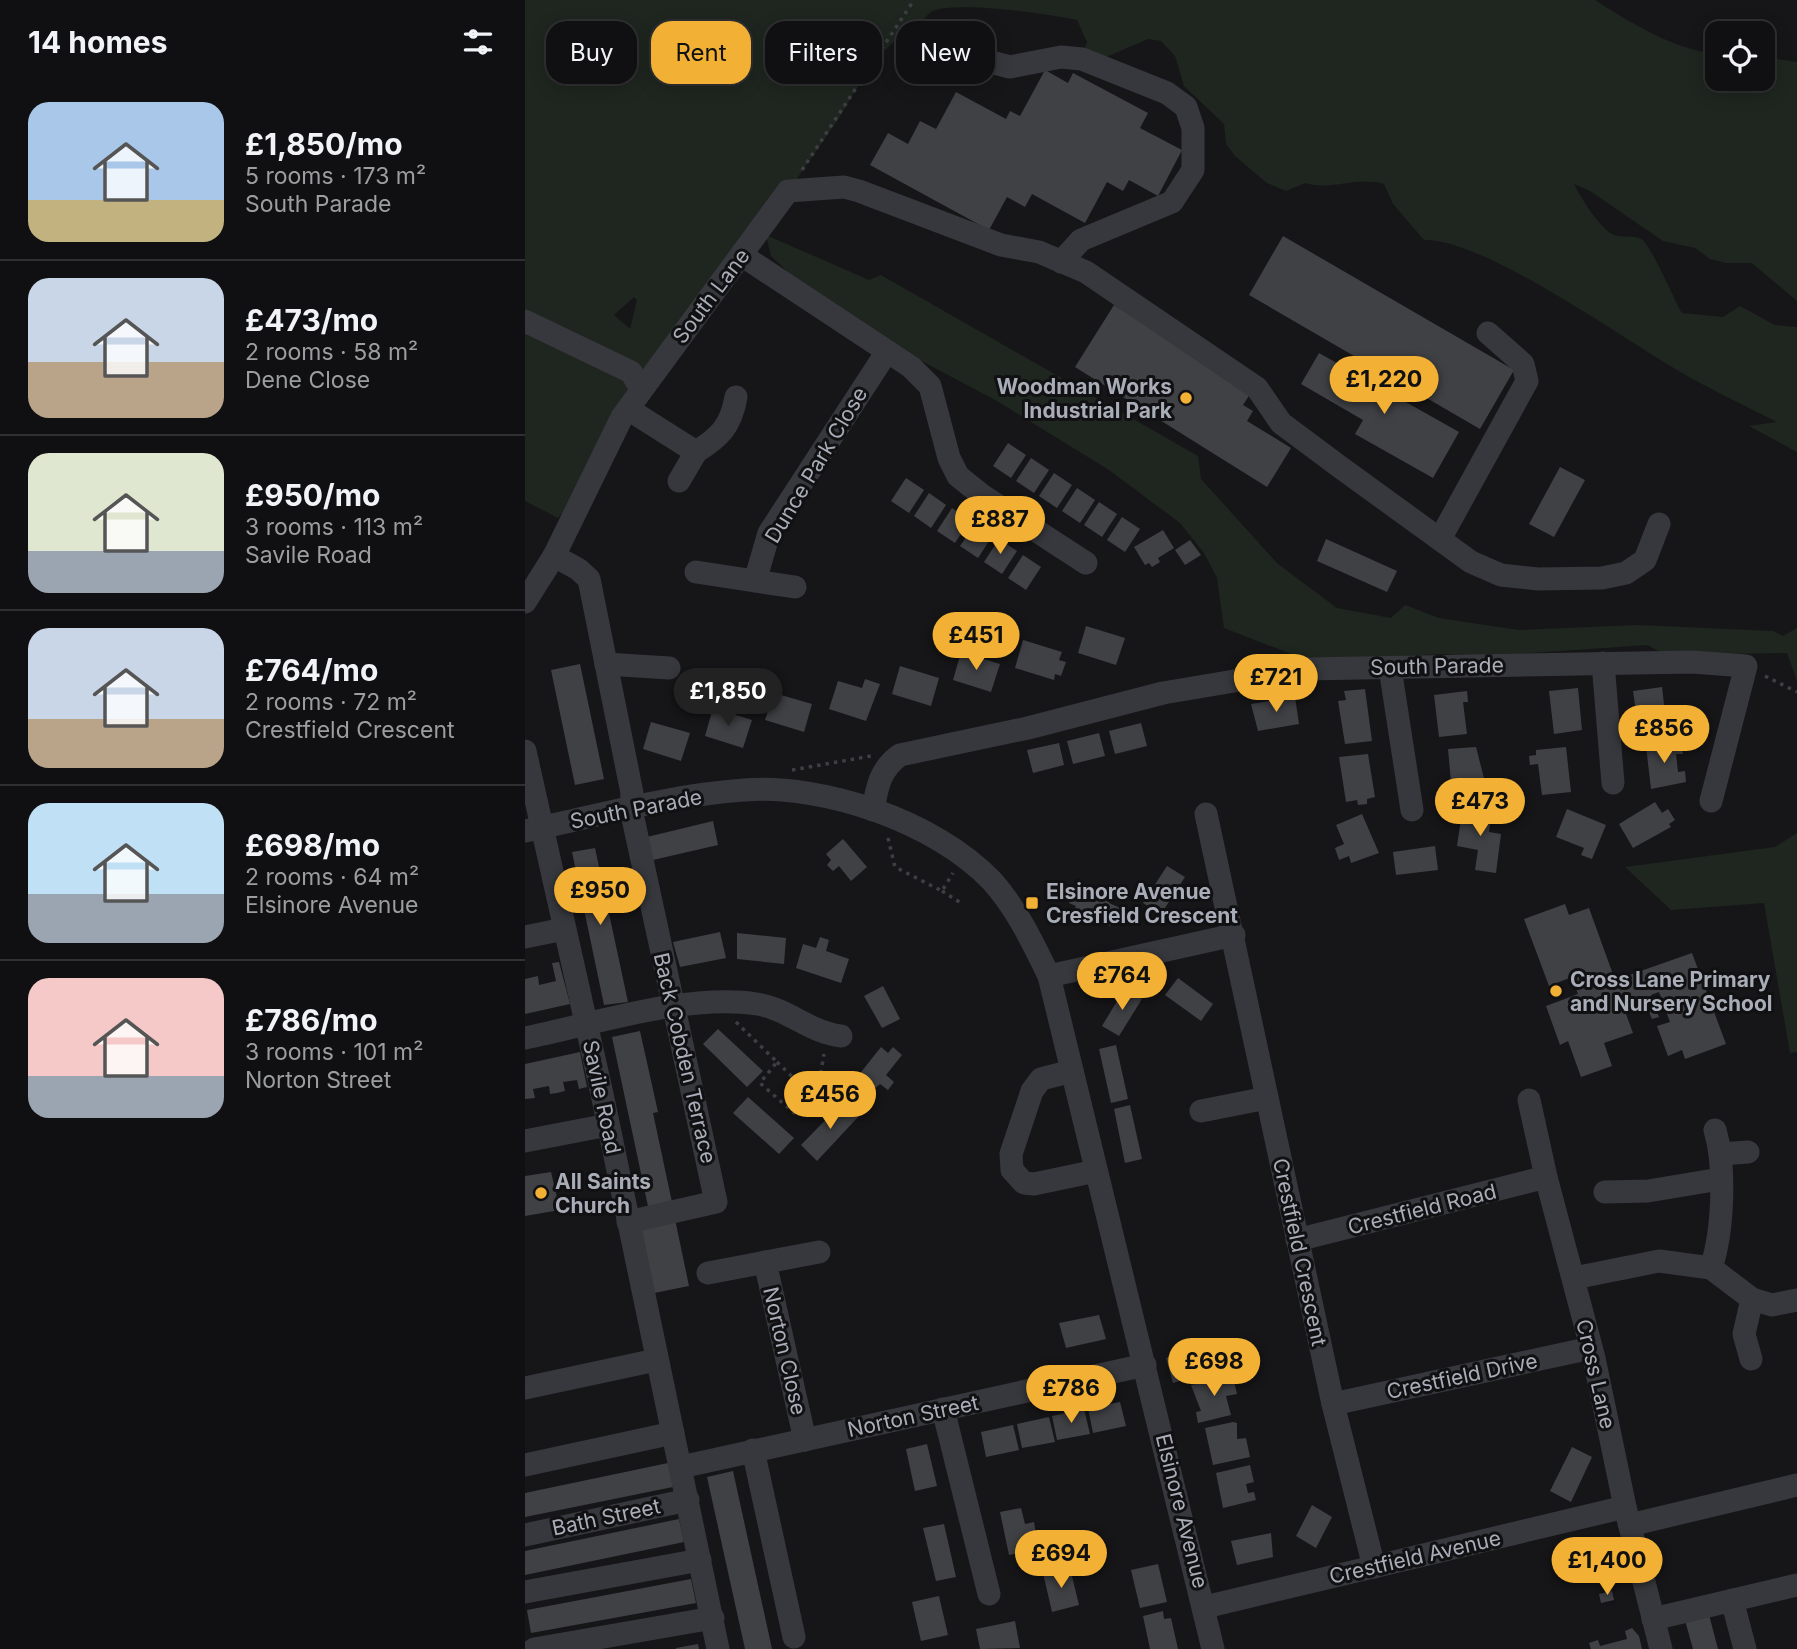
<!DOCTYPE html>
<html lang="en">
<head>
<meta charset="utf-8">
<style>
	body { margin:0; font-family:Inter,sans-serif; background:#1e1e20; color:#f1f3f6; height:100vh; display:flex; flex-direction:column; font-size:26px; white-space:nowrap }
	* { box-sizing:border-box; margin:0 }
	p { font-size:23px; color:#9c9d9f }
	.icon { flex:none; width:38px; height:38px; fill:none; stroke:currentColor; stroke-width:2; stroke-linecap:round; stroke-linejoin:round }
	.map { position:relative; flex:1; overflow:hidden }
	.details { display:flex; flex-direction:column; background:#101012; width:525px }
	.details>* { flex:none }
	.guide { position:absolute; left:21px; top:21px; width:665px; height:63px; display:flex; gap:14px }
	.tools { position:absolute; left:1180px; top:21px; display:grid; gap:14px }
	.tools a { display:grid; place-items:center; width:70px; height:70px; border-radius:14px; background:#101012; box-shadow:0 4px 18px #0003,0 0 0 2px #303032; font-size:35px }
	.price { position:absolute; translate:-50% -60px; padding:0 16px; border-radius:24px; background:#f2b134; color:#111; font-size:23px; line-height:46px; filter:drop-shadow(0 2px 4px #0008) }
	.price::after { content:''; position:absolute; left:50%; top:42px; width:21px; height:16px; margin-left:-10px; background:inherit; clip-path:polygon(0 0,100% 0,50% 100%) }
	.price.on { background:#222; color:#fff }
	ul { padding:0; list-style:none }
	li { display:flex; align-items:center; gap:21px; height:175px; padding:0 28px }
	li+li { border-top:2px solid #303032 }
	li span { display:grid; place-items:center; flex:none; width:196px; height:140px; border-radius:21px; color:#555 }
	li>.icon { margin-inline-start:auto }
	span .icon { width:84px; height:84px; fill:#fffc; stroke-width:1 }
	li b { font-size:30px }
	h2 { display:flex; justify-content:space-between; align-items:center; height:84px; padding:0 28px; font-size:30px }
	.chip { padding:0 24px; border-radius:21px; background:#101012; box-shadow:0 4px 18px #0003,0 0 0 2px #303032; font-size:24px; line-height:63px }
	.chip.on { background:#f2b134; color:#111 }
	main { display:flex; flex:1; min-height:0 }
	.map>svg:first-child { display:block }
	.green { fill:#1e261f; fill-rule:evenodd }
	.building { fill:#404145 }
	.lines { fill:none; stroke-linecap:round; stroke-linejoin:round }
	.path { stroke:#3d3f44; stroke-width:3.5; stroke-dasharray:3.5 5; stroke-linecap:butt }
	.minor { stroke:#37383d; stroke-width:23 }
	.poi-dot { fill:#f2b134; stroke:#111113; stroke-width:2.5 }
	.labels { text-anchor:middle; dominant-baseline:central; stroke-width:6; stroke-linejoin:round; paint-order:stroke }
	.street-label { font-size:21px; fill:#a8adb8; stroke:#111113 }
	.poi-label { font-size:21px; font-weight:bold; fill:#a8adb8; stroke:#111113; text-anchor:start }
</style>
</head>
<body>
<main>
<section class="details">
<h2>14 homes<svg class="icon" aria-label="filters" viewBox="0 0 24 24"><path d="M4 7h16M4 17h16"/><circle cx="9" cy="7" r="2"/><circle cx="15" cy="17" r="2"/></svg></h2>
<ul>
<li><span style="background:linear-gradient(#a9c7e8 70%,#c2b280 0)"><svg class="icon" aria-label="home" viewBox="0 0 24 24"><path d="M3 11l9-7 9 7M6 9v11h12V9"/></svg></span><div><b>£1,850/mo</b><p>5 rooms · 173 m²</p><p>South Parade</p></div></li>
<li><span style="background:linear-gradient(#c9d6e8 60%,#b9a48a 0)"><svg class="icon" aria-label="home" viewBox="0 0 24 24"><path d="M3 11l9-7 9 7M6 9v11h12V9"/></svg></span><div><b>£473/mo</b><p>2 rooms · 58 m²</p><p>Dene Close</p></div></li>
<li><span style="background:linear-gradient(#dfe7d0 70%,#9aa5b1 0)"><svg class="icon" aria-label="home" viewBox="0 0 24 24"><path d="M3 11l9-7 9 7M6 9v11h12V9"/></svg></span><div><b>£950/mo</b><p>3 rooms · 113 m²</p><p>Savile Road</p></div></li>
<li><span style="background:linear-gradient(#c9d6e8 65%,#b9a48a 0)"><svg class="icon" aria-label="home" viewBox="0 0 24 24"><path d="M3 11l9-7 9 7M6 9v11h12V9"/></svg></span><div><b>£764/mo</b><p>2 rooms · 72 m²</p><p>Crestfield Crescent</p></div></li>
<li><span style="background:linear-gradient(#bfe0f5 65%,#9aa5b1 0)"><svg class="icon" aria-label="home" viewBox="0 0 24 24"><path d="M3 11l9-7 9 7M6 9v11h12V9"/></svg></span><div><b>£698/mo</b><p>2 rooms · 64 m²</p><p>Elsinore Avenue</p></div></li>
<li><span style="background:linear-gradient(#f6c9c9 70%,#9aa5b1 0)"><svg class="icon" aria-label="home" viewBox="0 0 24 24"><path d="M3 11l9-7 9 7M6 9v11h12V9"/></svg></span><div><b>£786/mo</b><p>3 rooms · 101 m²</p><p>Norton Street</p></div></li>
</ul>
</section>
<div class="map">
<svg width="1272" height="1649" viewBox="0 0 1272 1649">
	<rect width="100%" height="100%" fill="#161618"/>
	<g class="green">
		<path d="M 0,0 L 1070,0 C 1101,20 1154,53 1192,53 L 1192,79 L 1237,79 L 1237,57 L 1272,62 L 1272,301 L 1227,263 L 1201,263 L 1185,259 L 1170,248 L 1138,241 L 1065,191 L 1049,184 C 1056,198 1075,229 1089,235 C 1097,238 1108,235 1116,239 C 1126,244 1148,298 1157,313 L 1198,317 L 1215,306 L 1250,325 L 1272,327 L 1272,452 L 1224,426 L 1252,422 C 1219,405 1184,389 1152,370 C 1097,338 957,238 899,240 L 868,204 L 859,184 C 829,176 809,191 780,183 L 761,191 L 742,183 L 710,156 L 701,144 L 699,124 L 659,86 L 650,56 L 636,41 L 623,39 L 579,58 L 557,55 L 562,42 L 552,20 C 526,14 427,0 406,12 C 397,19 390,33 383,42 L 371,40 L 347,63 L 314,118 L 53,495 L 33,518 L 0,501 ZM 109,297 L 112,300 L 105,329 L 89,315 Z"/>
		<polygon points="241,235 344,280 356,275 673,456 676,479 753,564 812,608 866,618 880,605 914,618 994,630 1113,625 1248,631 1258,636 1272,628 1272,681 1262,653 1141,655 1122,645 965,656 918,654 784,661 699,628 692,578 679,553 655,523 584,470 472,401 391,358 264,273 246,256"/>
		<polygon points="1272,833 1272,1052 1265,1053 1239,903 1146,910 1100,867 1250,847"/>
	</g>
	<g class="building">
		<polygon points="520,70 543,83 548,73 623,113 615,128 657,150 633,196 604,180 598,191 582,182 560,223 507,194 500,207 482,197 464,230 345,165 363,133 383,144 395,121 411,129 431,92 481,119 485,111 495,116"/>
		<polygon points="758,236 989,370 955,429 724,295"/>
		<polygon points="589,305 727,391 718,405 728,411 722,421 766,448 742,487 550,367"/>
		<polygon points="794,353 934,432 908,478 830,434 838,420 776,384"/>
		<polygon points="483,443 501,455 486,478 468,466"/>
		<polygon points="506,458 524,470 509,493 491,481"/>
		<polygon points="1035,467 1060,480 1029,537 1004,524"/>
		<polygon points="529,473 547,485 532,508 514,496"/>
		<polygon points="381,478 399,490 384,513 366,501"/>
		<polygon points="552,488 570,500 555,523 537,511"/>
		<polygon points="404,493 421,505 406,528 389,516"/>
		<polygon points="574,502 592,514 577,537 559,525"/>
		<polygon points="427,508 445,520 430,543 412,531"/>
		<polygon points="597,517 615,529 600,552 582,540"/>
		<polygon points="450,524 468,535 453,558 435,546"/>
		<polygon points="638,530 649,548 633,558 635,562 627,567 624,563 620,565 609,547"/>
		<polygon points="474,539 492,551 477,574 459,562"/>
		<polygon points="801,539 872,571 862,592 792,561"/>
		<polygon points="665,540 676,555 660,565 650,550"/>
		<polygon points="498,555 516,567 501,590 483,578"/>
		<polygon points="561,626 600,638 591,665 553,653"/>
		<polygon points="498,640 537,652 534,660 541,662 536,676 530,674 529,680 490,668"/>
		<polygon points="436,652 475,664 466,692 428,680"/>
		<polygon points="55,664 79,779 50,785 26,670"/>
		<polygon points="375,666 414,678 406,706 367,694"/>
		<polygon points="340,679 355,684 341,721 304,709 313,681 337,688"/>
		<polygon points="1137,687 1142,730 1114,733 1108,691"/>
		<polygon points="1053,688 1057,730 1029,734 1024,691"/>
		<polygon points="840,689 847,741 820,744 813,701 821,700 819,691"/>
		<polygon points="942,691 943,702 938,702 942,734 914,737 909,695"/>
		<polygon points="249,693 287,704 279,732 240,720"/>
		<polygon points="770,697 774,724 733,731 726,704"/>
		<polygon points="188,708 227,720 218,748 180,736"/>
		<polygon points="126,722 165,733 156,761 118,749"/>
		<polygon points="616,723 622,746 590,754 584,731"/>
		<polygon points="574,733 580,756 548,764 542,741"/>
		<polygon points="534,743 539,765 508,773 502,750"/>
		<polygon points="1150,743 1151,746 1157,745 1158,754 1151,754 1153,772 1160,771 1161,782 1126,789 1121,746"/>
		<polygon points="951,747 961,786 955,786 956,790 927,793 923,749"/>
		<polygon points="1041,747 1046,792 1017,795 1013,764 1005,765 1004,756 1011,755 1011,750"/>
		<polygon points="843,754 850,797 842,799 842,804 833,805 832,800 821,802 814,757"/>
		<polygon points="1130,802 1137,813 1143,809 1150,820 1144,824 1146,827 1108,848 1094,824"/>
		<polygon points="938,805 967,811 964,832 976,834 971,873 950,870 953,850 932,846"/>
		<polygon points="1042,809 1081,825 1067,859 1056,855 1059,848 1031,837"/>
		<polygon points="837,814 854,853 826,863 824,856 814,860 810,848 819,844 811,825"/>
		<polygon points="188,821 193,845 128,860 122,837"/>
		<polygon points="318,839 342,867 326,881 314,866 308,871 302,865 306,860 301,854"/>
		<polygon points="910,846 913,870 871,875 868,852"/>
		<polygon points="70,848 103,1002 79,1005 47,852"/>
		<polygon points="642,866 660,877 636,914 618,903"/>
		<polygon points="551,888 567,895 570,888 587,896 584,903 600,910 594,925 586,922 585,926 549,910 551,906 544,903"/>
		<polygon points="1040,904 1044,915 1064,908 1090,980 1167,953 1201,1044 1160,1059 1157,1050 1143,1056 1132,1026 1145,1022 1134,992 1126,995 1134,1017 1127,1019 1119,999 1113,1001 1116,1009 1101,1014 1108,1033 1079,1043 1087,1066 1056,1077 1043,1041 1035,1045 1021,1006 1053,994 1047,977 1024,986 999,919"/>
		<polygon points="195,932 201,958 155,967 148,942"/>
		<polygon points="212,933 261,938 259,964 212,959"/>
		<polygon points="295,937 304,940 301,951 324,959 316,983 271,968 278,944 291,948"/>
		<polygon points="34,962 45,1004 0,1014 0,979 13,976 14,985 31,981 27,963"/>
		<polygon points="653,978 688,1004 676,1021 640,995"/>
		<polygon points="358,986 375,1019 357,1028 339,996"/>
		<polygon points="600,988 617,999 594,1036 577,1026"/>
		<polygon points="193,1029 238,1071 222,1087 178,1044"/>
		<polygon points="115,1031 133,1112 128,1113 148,1207 124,1211 87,1037"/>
		<polygon points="591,1045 603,1099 586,1103 574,1049"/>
		<polygon points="356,1047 363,1053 368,1047 377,1055 361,1075 369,1082 363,1090 355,1084 342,1096 334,1089 340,1081 333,1076"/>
		<polygon points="55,1052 62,1087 54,1089 52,1080 38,1082 40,1091 32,1093 25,1094 24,1086 8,1089 10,1098 0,1099 0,1064"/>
		<polygon points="223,1097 269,1138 254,1154 208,1113"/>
		<polygon points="319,1101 334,1116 292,1161 276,1145"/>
		<polygon points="605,1105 617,1159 600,1163 589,1109"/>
		<polygon points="26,1172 35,1210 0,1216 0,1176"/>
		<polygon points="150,1219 164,1286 129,1293 114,1226"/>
		<polygon points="574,1315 581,1339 541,1348 534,1323"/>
		<polygon points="680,1347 687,1372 648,1383 641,1358"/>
		<polygon points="708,1376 712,1394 701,1396 706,1415 673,1423 671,1412 676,1411 666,1385"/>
		<polygon points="595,1402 601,1426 568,1433 563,1408"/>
		<polygon points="559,1409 565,1434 532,1440 527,1416"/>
		<polygon points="524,1417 530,1442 497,1448 492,1424"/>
		<polygon points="708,1422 712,1423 712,1439 721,1438 725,1457 688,1465 680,1428"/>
		<polygon points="488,1425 494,1450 461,1457 456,1432"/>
		<polygon points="402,1444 412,1486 390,1491 381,1449"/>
		<polygon points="1047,1447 1067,1457 1046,1502 1025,1491"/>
		<polygon points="143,1463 148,1487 0,1517 0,1493"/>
		<polygon points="725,1465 729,1482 721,1484 723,1493 729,1492 731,1500 698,1508 691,1473"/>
		<polygon points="208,1471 247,1649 220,1649 182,1477"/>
		<polygon points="787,1505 807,1517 791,1548 771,1536"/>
		<polygon points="496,1508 500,1524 509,1522 511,1534 502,1537 511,1535 514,1549 484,1555 475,1512"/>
		<polygon points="154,1519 159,1542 0,1575 0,1551"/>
		<polygon points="419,1524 431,1577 411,1581 398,1528"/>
		<polygon points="746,1533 748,1557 712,1565 706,1541"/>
		<polygon points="1064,1547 1093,1566 1082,1585 1064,1574 1059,1582 1048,1575"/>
		<polygon points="633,1564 642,1602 615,1608 606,1570"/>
		<polygon points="545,1568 554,1605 527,1612 518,1573"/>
		<polygon points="166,1579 171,1603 6,1633 2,1610"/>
		<polygon points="1087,1591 1089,1600 1076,1603 1074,1594"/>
		<polygon points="414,1596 423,1635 396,1641 387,1602"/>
		<polygon points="638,1611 639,1619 646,1618 653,1649 625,1649 618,1616"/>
		<polygon points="1183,1611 1193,1649 1168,1649 1159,1617"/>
		<polygon points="490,1621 495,1648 455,1649 451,1629"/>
		<polygon points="1107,1628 1114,1636 1117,1649 1066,1649 1064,1643 1073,1640 1075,1646 1102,1639 1100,1631"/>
		<polygon points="173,1644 174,1649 151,1649 151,1648"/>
	</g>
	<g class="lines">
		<g class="path">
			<polyline points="277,170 389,0"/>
			<polyline points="1240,676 1272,692"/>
			<polyline points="267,770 346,756"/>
			<polyline points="363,838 370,867 417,891 428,873"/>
			<polyline points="417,891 436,903"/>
			<polyline points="211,1022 252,1062 235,1083 269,1113 294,1083 299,1054"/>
			<polyline points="252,1062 285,1094"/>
		</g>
		<g class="minor">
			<polyline points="397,44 485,67 536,57 557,59 642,93 661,107 668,128 668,170 647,202 556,240 536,262"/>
			<polyline points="218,256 386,367 405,386 424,458 433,476 458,496 561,563"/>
			<polyline points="0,321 106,372 116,389"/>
			<path d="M 103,409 L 171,452 C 195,437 206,426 211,397"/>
			<polyline points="154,481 171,452"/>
			<polyline points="915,539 1002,381 998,364 963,333"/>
			<polyline points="29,556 53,569 64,579 107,793 106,809 191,1202 103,1222"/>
			<polyline points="171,572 230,581"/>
			<polyline points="270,587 230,581 244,533 361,353"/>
			<polyline points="0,602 29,556 97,417 263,191 319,187 334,191 476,245 514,252 561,272 732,388 756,423 815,467 946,562 976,575 1013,579 1077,578 1101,573 1120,560 1134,524"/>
			<polyline points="1078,663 1088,783"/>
			<polyline points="81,664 144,668"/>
			<polyline points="865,668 887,810"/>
			<polyline points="0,751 77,1094 193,1649"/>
			<path d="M 348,810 C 352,787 355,769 375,755 L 503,728 L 638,693 L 781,669 L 1167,662 L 1221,666 L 1186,801"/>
			<polyline points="681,814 808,1404 849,1567"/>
			<path d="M 0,831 C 72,816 146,795 219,790 C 300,784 411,822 467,881 C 492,909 508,943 524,976 L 688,1649"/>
			<polyline points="0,937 39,929"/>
			<polyline points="524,976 709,935"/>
			<path d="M 0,1038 C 70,1024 161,993 232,1004 C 263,1009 286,1033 316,1036"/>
			<polyline points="547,1071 516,1079 507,1091 486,1154 487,1170 499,1183 509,1184 571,1171"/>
			<polyline points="1004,1100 1021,1177 1069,1358 1100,1507 1136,1649"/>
			<polyline points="676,1111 742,1098"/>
			<polyline points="0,1141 83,1125"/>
			<polyline points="1196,1154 1223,1152"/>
			<polyline points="1080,1192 1123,1191 1195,1179"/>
			<polyline points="772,1240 1021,1177"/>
			<polyline points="240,1262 280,1440"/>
			<path d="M 1186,1268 C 1198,1232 1201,1167 1190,1130"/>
			<polyline points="183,1273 294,1252"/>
			<polyline points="1049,1278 1134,1261 1186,1268 1227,1299 1247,1305 1272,1300"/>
			<polyline points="1226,1359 1219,1334 1227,1299"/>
			<polyline points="0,1388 131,1360"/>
			<polyline points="808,1404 1066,1348"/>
			<polyline points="418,1409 464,1594"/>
			<polyline points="228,1450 269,1637"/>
			<polyline points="0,1465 148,1433"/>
			<polyline points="156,1467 620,1365"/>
			<polyline points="1105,1525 1272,1485"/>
			<polyline points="0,1535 163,1500"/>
			<polyline points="0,1592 175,1560"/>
			<polyline points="1207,1600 1220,1649"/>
			<polyline points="680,1607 1100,1507"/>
			<polyline points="1128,1619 1272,1585"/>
			<polyline points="9,1649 188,1618"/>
		</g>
	</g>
	<g class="poi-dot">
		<circle cx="661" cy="398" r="7"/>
		<rect x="500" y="896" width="14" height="14" rx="3.5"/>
		<circle cx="1031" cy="991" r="7"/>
		<circle cx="16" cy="1193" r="7"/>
	</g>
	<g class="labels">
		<g class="street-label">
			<text transform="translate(186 296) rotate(-53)">South Lane</text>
			<text transform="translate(291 465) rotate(-59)">Dunce Park Close</text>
			<text transform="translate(912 666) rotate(-1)">South Parade</text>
			<text transform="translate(111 809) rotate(-11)">South Parade</text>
			<text transform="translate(160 1058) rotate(77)">Back Cobden Terrace</text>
			<text transform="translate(77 1097) rotate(78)">Savile Road</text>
			<text transform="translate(897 1209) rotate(-14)">Crestfield Road</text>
			<text transform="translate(775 1252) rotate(78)">Crestfield Crescent</text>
			<text transform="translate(260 1351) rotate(77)">Norton Close</text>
			<text transform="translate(1071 1374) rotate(77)">Cross Lane</text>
			<text transform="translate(937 1376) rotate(-12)">Crestfield Drive</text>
			<text transform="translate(388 1416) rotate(-12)">Norton Street</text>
			<text transform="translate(657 1511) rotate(76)">Elsinore Avenue</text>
			<text transform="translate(81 1517) rotate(-12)">Bath Street</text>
			<text transform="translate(890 1557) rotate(-13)">Crestfield Avenue</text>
		</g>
		<g class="poi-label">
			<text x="647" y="386" text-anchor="end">Woodman Works<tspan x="647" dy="24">Industrial Park</tspan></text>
			<text x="521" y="891">Elsinore Avenue<tspan x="521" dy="24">Cresfield Crescent</tspan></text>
			<text x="1045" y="979">Cross Lane Primary<tspan x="1045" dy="24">and Nursery School</tspan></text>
			<text x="30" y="1181">All Saints<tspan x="30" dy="24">Church</tspan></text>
		</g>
	</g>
</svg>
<div class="tools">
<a><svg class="icon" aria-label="locate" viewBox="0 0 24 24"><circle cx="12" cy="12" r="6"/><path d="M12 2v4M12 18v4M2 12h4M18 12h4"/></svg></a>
</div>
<b class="price" style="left:859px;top:416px">£1,220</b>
<b class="price" style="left:475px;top:556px">£887</b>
<b class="price" style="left:451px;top:672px">£451</b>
<b class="price" style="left:751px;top:714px">£721</b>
<b class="price on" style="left:203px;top:728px">£1,850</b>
<b class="price" style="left:1139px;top:765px">£856</b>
<b class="price" style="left:955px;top:838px">£473</b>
<b class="price" style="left:75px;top:927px">£950</b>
<b class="price" style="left:597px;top:1012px">£764</b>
<b class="price" style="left:305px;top:1131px">£456</b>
<b class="price" style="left:689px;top:1398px">£698</b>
<b class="price" style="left:546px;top:1425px">£786</b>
<b class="price" style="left:536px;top:1590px">£694</b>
<b class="price" style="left:1082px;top:1597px">£1,400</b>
<div class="guide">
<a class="chip">Buy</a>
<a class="chip on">Rent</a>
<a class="chip">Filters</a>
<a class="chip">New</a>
</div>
</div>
</main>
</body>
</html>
